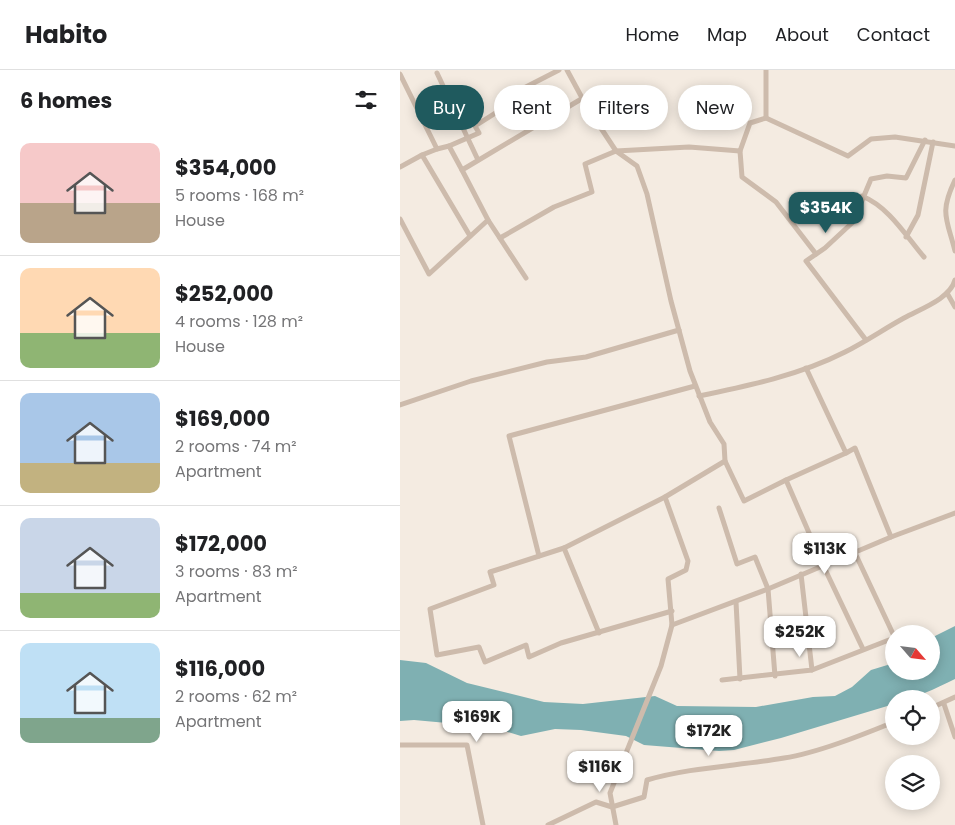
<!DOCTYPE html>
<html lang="en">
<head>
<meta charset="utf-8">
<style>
	body { margin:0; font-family:Poppins,sans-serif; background:#f6f6f6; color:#202124; height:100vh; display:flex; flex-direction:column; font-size:19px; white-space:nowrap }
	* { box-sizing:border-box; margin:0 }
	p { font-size:16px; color:#757577 }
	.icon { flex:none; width:28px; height:28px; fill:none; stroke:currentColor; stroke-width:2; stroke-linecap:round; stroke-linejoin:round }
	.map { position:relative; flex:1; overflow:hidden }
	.sheet { display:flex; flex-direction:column; background:#fff; width:400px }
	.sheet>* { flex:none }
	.banner { position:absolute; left:15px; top:15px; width:465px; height:45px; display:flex; gap:10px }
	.needle { width:32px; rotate:118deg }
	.controls { position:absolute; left:485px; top:555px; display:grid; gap:10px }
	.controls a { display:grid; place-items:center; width:55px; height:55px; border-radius:50%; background:#fff; box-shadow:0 2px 12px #0003; font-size:25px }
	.price { position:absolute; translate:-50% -42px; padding:0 11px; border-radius:10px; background:#fff; color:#222; font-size:16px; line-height:32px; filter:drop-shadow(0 1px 2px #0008) }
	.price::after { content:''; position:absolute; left:50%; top:30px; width:15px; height:11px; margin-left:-8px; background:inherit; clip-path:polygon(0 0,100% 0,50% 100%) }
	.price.current { background:#1f5a5e; color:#fff }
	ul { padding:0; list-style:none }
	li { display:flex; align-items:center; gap:15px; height:125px; padding:0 20px }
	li+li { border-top:1px solid #e0e0e0 }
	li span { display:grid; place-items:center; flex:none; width:140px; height:100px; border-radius:10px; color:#555 }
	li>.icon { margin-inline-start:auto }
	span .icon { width:60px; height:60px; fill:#fffc; stroke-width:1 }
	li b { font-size:21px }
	h2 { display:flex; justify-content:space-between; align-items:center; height:60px; padding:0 20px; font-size:21px }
	.pill { padding:0 18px; border-radius:22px; background:#fff; box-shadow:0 2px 12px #0003; font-size:18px; line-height:45px }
	.pill.current { background:#1f5a5e; color:#fff }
	header { display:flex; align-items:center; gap:30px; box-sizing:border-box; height:70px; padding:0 25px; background:#fff; border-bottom:1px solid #e0e0e0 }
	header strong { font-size:24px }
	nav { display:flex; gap:28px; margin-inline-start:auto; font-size:18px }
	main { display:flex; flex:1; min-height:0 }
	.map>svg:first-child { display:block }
	.water { fill:#7fb0b2 }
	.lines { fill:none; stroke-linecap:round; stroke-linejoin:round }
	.minor { stroke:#cdbbac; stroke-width:5 }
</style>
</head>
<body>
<header>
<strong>Habito</strong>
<nav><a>Home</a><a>Map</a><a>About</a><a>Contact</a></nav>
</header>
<main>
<section class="sheet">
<h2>6 homes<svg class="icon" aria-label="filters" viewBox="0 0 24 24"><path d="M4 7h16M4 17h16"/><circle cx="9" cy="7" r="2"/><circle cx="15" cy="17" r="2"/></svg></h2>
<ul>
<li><span style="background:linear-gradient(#f6c9c9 60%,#b9a48a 0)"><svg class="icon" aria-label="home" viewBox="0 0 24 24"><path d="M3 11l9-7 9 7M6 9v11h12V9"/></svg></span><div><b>$354,000</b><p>5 rooms · 168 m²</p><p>House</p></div></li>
<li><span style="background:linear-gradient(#ffd9b3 65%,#8fb573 0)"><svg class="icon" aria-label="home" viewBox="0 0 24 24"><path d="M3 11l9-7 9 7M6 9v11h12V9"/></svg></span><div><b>$252,000</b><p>4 rooms · 128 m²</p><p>House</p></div></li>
<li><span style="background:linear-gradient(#a9c7e8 70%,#c2b280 0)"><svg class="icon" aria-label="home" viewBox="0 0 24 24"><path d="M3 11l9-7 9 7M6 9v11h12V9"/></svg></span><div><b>$169,000</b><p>2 rooms · 74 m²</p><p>Apartment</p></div></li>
<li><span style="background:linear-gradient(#c9d6e8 75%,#8fb573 0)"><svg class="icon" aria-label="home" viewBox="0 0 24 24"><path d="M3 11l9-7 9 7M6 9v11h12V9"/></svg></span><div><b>$172,000</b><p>3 rooms · 83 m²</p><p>Apartment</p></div></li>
<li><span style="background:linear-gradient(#bfe0f5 75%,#7fa58c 0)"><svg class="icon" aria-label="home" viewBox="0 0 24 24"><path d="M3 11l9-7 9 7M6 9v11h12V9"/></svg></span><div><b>$116,000</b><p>2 rooms · 62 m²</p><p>Apartment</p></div></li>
</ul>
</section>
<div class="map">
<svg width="555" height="755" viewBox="0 0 555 755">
	<rect width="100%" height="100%" fill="#f4ebe1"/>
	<path class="water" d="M 555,556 L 555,609 C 534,619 517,629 494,629 L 494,634 L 381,668 L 334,680 L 319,681 L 244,675 L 226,666 L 181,660 L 155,659 L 121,666 L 91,657 L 14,650 L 0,651 L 0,590 L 26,593 L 67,613 L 144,632 L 183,634 L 255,626 L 277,636 L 356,637 L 413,627 L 435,626 L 452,617 L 471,600 L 494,593 L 494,601 L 531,601 L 531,568 Z"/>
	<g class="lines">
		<g class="minor">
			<polyline points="167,0 187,37 216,81 237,96 247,124 271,231 290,301 310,352 324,374 325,391 265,427 288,491 286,500 268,509 272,555 261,596 210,723 216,755"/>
			<polyline points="37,3 78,90"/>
			<polyline points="0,4 37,79 49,76 62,100"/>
			<polyline points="366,48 366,0"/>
			<polyline points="49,76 79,63 75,56 122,26 120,20 159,0"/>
			<polyline points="37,79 22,85 70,166"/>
			<polyline points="340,81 342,107 376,132 416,184"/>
			<polyline points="0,97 22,85"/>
			<path d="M 555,110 C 539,143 547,149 555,181"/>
			<path d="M 462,126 C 489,137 506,166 524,187"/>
			<polyline points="0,149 29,204 88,150 126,208"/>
			<polyline points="88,150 62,100 183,28"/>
			<polyline points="506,167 518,145 533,72"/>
			<polyline points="100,168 154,137 192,122 185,94 216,81 289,77 340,81 350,53 366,48 448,86 471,69 495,67 555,76"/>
			<polyline points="547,223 555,237"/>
			<polyline points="466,270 406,191 425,178 453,152 471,109 487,106 506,108 525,70"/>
			<path d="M 299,326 C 348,316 400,305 445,282 C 465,272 484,259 504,248 C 520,239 550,229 555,210"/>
			<polyline points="0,335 71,311 147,292 186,287 279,260"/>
			<polyline points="325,391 344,431 386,410 423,495 463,579"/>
			<polyline points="386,410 446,383 406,298"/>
			<polyline points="319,438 337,494 355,487 368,519 375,606"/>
			<polyline points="491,467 555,443"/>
			<polyline points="164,478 90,502 94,515 30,539 37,585 79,577 85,592 126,575 129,587 161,573 272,541"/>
			<polyline points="455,483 494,566"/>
			<polyline points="139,486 109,366 295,316"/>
			<polyline points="336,532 340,609"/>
			<polyline points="272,555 368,519 491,467 455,378 446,383"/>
			<polyline points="199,563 164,478 265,427"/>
			<polyline points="412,600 494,568"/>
			<polyline points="322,610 412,600 401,504"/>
			<polyline points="544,634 555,667"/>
			<polyline points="531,638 555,627"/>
			<polyline points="0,675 67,675 83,755"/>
			<path d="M 148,755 L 196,732 L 212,737 L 244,727 L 247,710 C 292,697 338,696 384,688 C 417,683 462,665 494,652"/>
		</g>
	</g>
</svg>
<div class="controls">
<a><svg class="needle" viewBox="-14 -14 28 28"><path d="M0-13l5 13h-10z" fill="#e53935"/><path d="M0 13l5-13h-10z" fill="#757577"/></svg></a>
<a><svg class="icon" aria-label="locate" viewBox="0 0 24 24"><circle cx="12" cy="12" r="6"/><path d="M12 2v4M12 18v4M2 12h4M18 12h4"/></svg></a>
<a><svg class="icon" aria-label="layers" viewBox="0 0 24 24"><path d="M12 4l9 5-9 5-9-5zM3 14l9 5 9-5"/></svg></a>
</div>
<b class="price current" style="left:426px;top:164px">$354K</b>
<b class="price" style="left:425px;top:505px">$113K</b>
<b class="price" style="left:400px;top:588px">$252K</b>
<b class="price" style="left:77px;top:673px">$169K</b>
<b class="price" style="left:309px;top:687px">$172K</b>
<b class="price" style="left:200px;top:723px">$116K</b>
<div class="banner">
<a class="pill current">Buy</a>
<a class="pill">Rent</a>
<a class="pill">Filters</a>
<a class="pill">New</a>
</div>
</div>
</main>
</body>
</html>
